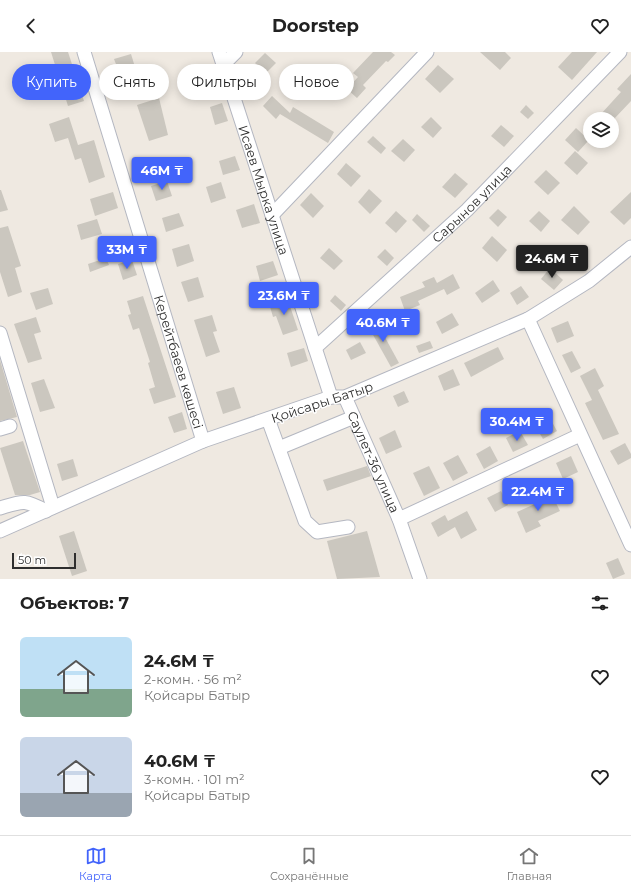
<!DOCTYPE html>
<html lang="ru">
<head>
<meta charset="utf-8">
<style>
	body { margin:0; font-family:Montserrat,sans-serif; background:#f2f2f2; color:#222; height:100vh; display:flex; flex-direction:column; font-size:15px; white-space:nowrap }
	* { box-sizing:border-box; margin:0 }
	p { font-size:13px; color:#767676 }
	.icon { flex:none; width:22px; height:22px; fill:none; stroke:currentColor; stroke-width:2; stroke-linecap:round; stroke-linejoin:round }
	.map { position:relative; height:527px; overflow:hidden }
	.side { display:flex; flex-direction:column; background:#fff; flex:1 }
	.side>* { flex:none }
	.hud { position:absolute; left:12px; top:12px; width:400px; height:36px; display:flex; gap:8px }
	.controls { position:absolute; left:583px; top:60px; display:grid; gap:8px }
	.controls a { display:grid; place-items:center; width:36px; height:36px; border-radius:50%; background:#fff; box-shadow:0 2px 10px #0003; font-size:20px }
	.scale { position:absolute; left:12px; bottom:10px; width:64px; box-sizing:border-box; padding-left:4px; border:2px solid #2e2e2e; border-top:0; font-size:11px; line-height:14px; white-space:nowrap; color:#2e2e2e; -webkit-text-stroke:3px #fff; paint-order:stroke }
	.price { position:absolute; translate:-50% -34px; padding:0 9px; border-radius:4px; background:#4264fb; color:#fff; font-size:13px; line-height:26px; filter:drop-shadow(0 1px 2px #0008) }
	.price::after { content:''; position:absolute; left:50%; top:24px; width:12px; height:9px; margin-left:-6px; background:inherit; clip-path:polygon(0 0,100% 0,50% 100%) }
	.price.selected { background:#222; color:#fff }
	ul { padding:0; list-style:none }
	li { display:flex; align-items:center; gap:12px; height:100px; padding:0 20px }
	li span { display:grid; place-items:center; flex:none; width:112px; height:80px; border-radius:6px; color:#555 }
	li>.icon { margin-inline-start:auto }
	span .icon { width:48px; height:48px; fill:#fffc; stroke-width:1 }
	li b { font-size:17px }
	h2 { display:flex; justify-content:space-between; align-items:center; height:48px; padding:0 20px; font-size:17px }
	.chip { padding:0 14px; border-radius:18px; background:#fff; box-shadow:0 2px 10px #0003; font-size:14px; line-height:36px }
	.chip.selected { background:#4264fb; color:#fff }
	header { display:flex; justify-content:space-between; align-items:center; height:52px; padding:0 20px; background:#fff; font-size:18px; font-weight:700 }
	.tabs { display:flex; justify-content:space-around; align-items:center; height:56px; border-top:1px solid #e0e0e0; background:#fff; font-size:11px; color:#767676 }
	.tabs a { display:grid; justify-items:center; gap:2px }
	.tabs .selected { color:#4264fb }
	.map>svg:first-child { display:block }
	.building { fill:#cbc7bf }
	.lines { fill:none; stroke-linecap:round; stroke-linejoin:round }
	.minor-casing { stroke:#b4b7c1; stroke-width:15 }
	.minor { stroke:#fff; stroke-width:13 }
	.labels { text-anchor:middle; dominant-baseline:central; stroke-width:3; stroke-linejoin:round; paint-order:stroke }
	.street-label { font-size:13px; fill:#2e2e2e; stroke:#fff }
</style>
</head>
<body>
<header><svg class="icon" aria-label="back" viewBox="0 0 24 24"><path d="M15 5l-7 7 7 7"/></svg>Doorstep<svg class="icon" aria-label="heart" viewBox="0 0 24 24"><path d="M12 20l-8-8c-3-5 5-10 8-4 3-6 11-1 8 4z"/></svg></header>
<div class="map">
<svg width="631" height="527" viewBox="0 0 631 527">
	<rect width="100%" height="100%" fill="#efe9e1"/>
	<g class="building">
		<polygon points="51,0 68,0 84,49 68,54"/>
		<polygon points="373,0 391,0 395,3 388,10 386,9 363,33 366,36 357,46 347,37 358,25 353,21"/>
		<polygon points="480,0 505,0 511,6 500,18"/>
		<polygon points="572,0 597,0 572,28 558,15"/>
		<polygon points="265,1 276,11 266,21 255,11"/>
		<polygon points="131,2 135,15 119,20 114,7"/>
		<polygon points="438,13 454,27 440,41 425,27"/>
		<polygon points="210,14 214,27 195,33 191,20"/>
		<polygon points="631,22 631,49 614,67 606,67 601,62 621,40 617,37"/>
		<polygon points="272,44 290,61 293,55 334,80 328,91 280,62 276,67 263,54"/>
		<polygon points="159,46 168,83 149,89 137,53"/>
		<polygon points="222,51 228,69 215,73 210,55"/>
		<polygon points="526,53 534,61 528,67 520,60"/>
		<polygon points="69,65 78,93 94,88 105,125 89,131 81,106 75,108 68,86 55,90 49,72"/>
		<polygon points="431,65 442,76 433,86 421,75"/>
		<polygon points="501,73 514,84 504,95 491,84"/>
		<polygon points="576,76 589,88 578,100 565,88"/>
		<polygon points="373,84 386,96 381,102 367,90"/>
		<polygon points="403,87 415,98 404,110 391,99"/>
		<polygon points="575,99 588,111 577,123 564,111"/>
		<polygon points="235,104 240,118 223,123 219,109"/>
		<polygon points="346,111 361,124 351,135 337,122"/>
		<polygon points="546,118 560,131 548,143 534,130"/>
		<polygon points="455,121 468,132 455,146 442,135"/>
		<polygon points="167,129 172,144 156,149 151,134"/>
		<polygon points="221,130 226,146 211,151 206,135"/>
		<polygon points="369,137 382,149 370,162 358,150"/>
		<polygon points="0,138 1,138 8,158 0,160"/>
		<polygon points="113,140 118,156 95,164 90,147"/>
		<polygon points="631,140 631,166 624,173 610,160"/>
		<polygon points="311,141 324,154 313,166 300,153"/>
		<polygon points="254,152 260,171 242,176 236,158"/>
		<polygon points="574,154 590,170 578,183 561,168"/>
		<polygon points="498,157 507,165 498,175 489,166"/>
		<polygon points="396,159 407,169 396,181 385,171"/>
		<polygon points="539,159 550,169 541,180 529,169"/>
		<polygon points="179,161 184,174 166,180 162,166"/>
		<polygon points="417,162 430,174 424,180 412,168"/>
		<polygon points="97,167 102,182 81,188 77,173"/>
		<polygon points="8,174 21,214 15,216 22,240 8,245 0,220 0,176"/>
		<polygon points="492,184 507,198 497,210 482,196"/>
		<polygon points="189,192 194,209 177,215 172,197"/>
		<polygon points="576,193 587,203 577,214 566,204"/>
		<polygon points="329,196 343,209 334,218 320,206"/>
		<polygon points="385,197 394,206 387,214 377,205"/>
		<polygon points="106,206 109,213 90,220 88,212"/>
		<polygon points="132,208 137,223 123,228 118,212"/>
		<polygon points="273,209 278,223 260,229 256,214"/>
		<polygon points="550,216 563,228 554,238 541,227"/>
		<polygon points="453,222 460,236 447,243 444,237 418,249 420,253 405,259 400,245 425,235 422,230 434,225 437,231"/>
		<polygon points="198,225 204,245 188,250 181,230"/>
		<polygon points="493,228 500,239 482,251 475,241"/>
		<polygon points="521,234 529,245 517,253 510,241"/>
		<polygon points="48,236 53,252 36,258 30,241"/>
		<polygon points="335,243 346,253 341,259 330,249"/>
		<polygon points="143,244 176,345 154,352 149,337 155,335 148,311 150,310 139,276 133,278 128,263 131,262 127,249"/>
		<polygon points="287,245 298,278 283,283 276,264 273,265 269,251"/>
		<polygon points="452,261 459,273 442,282 436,270"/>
		<polygon points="212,263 217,279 213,280 220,300 206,305 194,268"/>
		<polygon points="36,265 41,280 34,282 42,307 28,311 14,272"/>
		<polygon points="375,267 399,311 391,315 367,272"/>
		<polygon points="568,269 574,284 557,291 551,276"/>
		<polygon points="430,289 433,296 419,301 416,294"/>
		<polygon points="360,290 366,301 351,308 346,298"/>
		<polygon points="498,295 504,307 471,325 464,311"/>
		<polygon points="304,296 308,309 291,315 287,301"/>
		<polygon points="572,299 581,316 571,321 562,303"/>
		<polygon points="0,308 17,365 0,369"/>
		<polygon points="595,316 604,334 598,338 619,382 603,388 585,351 592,348 580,324"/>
		<polygon points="453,317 460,333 444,339 438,324"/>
		<polygon points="44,327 55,356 40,360 31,331"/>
		<polygon points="234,335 241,356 223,362 216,340"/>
		<polygon points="404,339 409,350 398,355 393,344"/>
		<polygon points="546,359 557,379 543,387 532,368"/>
		<polygon points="182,360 187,377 174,381 168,365"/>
		<polygon points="395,378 402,395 386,402 379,386"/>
		<polygon points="520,379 528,393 513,400 506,386"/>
		<polygon points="23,389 40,440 30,443 15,443 0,396"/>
		<polygon points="625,391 631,402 631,406 618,413 610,399"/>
		<polygon points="490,394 498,409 484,417 476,402"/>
		<polygon points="458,403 468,421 453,429 443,411"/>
		<polygon points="571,404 578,420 563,427 556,411"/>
		<polygon points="73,407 78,424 62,429 57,412"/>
		<polygon points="367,414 371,424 327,439 323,428"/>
		<polygon points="429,414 440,436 424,444 413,421"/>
		<polygon points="501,439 508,453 495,460 487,446"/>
		<polygon points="550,439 560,459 538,469 541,474 526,481 517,460 537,451 535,446"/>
		<polygon points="467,459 477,478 461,487 455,475 438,485 431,471 445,463 448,469"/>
		<polygon points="74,479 87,519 72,524 59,484"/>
		<polygon points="367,479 380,525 337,527 327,489"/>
		<polygon points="618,506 625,522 613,527 606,511"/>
	</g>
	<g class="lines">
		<g class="minor-casing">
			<g id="minor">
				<path id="s1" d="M 84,0 L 203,389"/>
				<path id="s2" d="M 219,0 L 331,345"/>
				<polyline points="223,13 236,0"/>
				<polyline points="272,163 427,0"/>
				<polyline points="528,267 631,493"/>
				<polyline points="0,281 53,455"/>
				<path id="s3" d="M 315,296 L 467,158 L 620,0"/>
				<path id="s4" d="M 345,345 L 399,467 L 580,383"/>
				<polyline points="268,367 305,469 317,480 348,475"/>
				<polyline points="0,377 10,374"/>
				<polyline points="279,396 354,365"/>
				<path d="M 0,456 C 23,449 24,447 46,459"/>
				<polyline points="399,467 420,527"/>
				<polyline points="0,479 203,389 331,345 345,345 528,267 589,229 631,195"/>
			</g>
		</g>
		<use href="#minor" class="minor"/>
	</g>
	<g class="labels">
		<g class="street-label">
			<text stroke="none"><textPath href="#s2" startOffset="145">Исаев Мырка улица</textPath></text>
			<text stroke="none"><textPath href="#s3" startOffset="213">Сарынов улица</textPath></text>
			<text stroke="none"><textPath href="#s1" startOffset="324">Керейтбаеев көшесі</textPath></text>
			<text transform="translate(322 350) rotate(-18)">Қойсары Батыр</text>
			<text stroke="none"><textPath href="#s4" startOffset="71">Саулет-36 улица</textPath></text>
		</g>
	</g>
</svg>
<div class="controls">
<a><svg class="icon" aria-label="layers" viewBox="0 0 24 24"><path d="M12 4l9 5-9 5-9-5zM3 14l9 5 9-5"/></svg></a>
</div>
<div class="scale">50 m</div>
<b class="price" style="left:162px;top:139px">46M ₸</b>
<b class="price" style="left:127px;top:218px">33M ₸</b>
<b class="price selected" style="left:552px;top:227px">24.6M ₸</b>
<b class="price" style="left:284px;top:264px">23.6M ₸</b>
<b class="price" style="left:383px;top:291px">40.6M ₸</b>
<b class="price" style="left:517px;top:390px">30.4M ₸</b>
<b class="price" style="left:538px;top:460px">22.4M ₸</b>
<div class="hud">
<a class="chip selected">Купить</a>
<a class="chip">Снять</a>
<a class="chip">Фильтры</a>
<a class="chip">Новое</a>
</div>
</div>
<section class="side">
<h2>Объектов: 7<svg class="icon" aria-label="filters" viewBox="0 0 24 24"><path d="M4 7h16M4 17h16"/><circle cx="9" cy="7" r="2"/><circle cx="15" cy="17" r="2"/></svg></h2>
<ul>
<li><span style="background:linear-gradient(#bfe0f5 65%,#7fa58c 0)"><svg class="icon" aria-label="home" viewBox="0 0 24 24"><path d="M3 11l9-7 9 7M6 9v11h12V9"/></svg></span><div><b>24.6M ₸</b><p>2-комн. · 56 m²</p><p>Қойсары Батыр</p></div><svg class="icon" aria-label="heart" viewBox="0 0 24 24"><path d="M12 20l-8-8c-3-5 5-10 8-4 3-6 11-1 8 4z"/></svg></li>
<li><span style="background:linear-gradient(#c9d6e8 70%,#9aa5b1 0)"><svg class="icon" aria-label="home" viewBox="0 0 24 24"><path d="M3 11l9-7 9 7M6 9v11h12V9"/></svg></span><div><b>40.6M ₸</b><p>3-комн. · 101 m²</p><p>Қойсары Батыр</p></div><svg class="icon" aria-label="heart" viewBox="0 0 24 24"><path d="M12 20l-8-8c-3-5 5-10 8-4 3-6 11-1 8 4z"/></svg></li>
</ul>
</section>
<nav class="tabs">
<a class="selected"><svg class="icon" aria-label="map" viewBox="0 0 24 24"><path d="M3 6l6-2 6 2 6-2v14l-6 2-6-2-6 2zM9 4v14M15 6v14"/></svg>Карта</a>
<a><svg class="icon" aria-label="saved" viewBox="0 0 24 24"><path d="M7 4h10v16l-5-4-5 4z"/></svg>Сохранённые</a>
<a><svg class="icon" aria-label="home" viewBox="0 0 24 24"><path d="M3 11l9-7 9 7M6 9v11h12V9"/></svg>Главная</a>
</nav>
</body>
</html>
